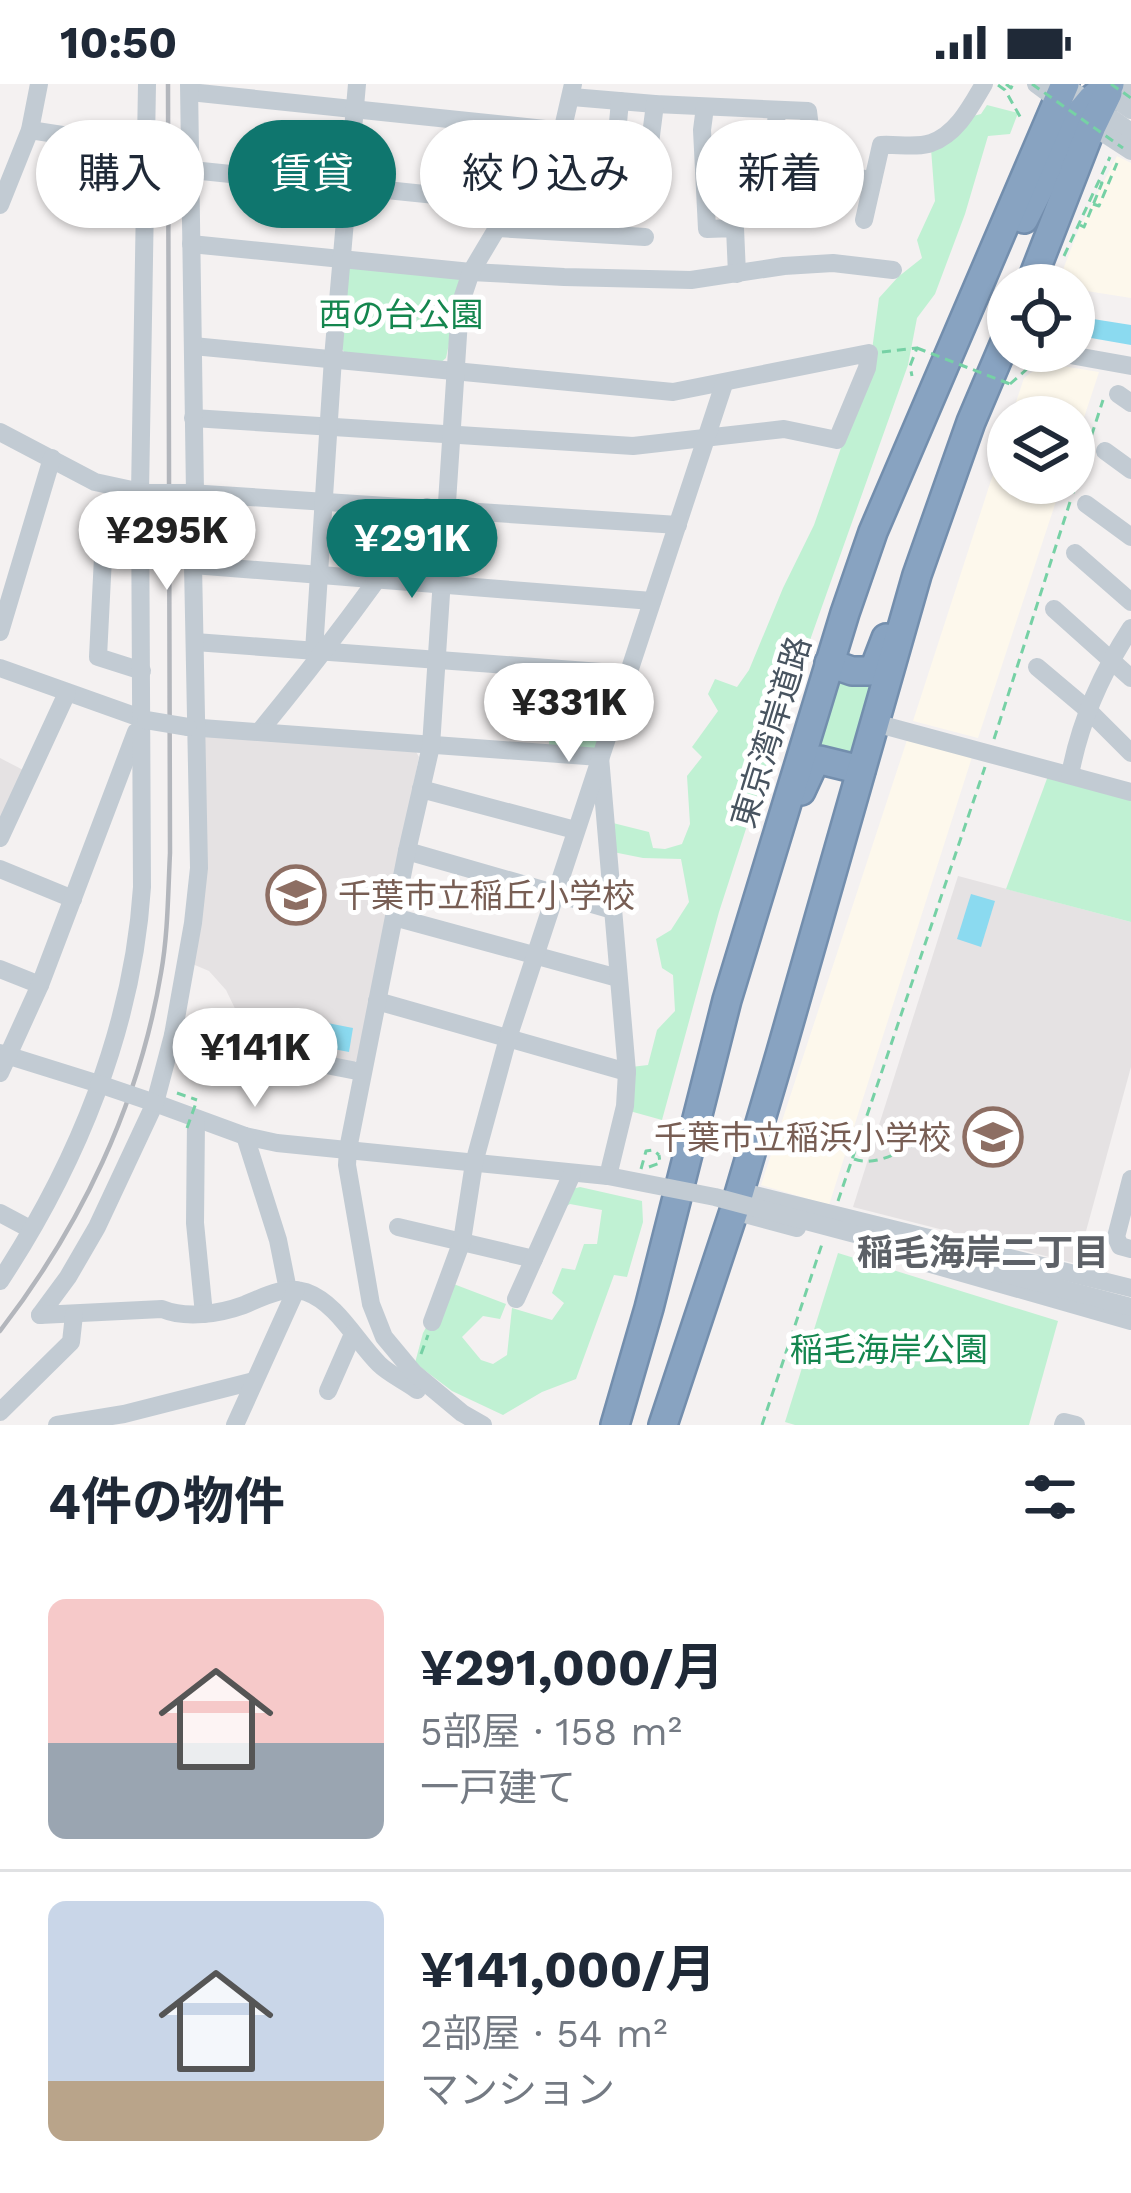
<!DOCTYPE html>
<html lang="ja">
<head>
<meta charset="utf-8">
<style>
	body { margin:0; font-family:"Work Sans","Noto Sans JP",sans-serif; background:#f6f6f7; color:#1f2937; height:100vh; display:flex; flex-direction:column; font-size:45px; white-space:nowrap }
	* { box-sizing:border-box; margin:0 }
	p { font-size:39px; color:#747a83 }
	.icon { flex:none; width:66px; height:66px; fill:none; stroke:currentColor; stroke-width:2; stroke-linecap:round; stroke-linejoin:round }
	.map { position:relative; height:1341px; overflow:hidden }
	.panel { display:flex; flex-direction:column; background:#fff; flex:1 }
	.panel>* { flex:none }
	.hud { position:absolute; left:36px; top:36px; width:1059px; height:108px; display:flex; gap:24px }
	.fabs { position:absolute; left:987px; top:180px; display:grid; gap:24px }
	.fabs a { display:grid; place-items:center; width:108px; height:108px; border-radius:50%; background:#fff; box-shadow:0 3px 9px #0004; font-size:60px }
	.price { position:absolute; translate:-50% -102px; padding:0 27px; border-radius:42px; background:#fff; color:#222; font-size:39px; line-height:78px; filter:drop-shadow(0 3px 6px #0008) }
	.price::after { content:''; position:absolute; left:50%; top:72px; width:36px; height:27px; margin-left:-18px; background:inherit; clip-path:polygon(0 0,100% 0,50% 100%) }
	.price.current { background:#0f766e; color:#fff }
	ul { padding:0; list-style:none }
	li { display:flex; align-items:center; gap:36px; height:300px; padding:0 48px }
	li+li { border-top:3px solid #e0e1e3 }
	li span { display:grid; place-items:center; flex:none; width:336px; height:240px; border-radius:18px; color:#555 }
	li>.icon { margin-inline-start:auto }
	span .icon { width:144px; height:144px; fill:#fffc; stroke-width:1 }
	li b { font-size:51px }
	h2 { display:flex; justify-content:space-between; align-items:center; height:144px; padding:0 48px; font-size:51px }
	.tag { padding:0 42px; border-radius:54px; background:#fff; box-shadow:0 3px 9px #0004; font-size:42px; line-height:108px }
	.tag.current { background:#0f766e; color:#fff }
	.status { display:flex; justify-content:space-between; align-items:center; height:84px; padding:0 60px; background:#fff; direction:ltr }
	.status svg { height:33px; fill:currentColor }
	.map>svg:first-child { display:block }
	.commercial { fill:#fdf8ec }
	.education { fill:#e5e2e3 }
	.green { fill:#c0f1d3 }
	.water { fill:#8bdaf0 }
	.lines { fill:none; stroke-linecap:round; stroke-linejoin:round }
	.highway-casing { stroke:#738ead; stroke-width:32 }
	.path { stroke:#76d1a5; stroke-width:3; stroke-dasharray:9 6; stroke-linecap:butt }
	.minor { stroke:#c2cbd3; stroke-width:18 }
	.highway { stroke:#88a3c1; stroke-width:27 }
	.rail { stroke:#b3b6bc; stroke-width:4.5 }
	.path-bridge { stroke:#76d1a5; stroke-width:3; stroke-dasharray:9 6; stroke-linecap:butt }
	.minor-bridge { stroke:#c2cbd3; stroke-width:18 }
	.labels { text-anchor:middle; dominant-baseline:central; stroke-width:10; stroke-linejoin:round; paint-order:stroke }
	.park-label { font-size:33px; fill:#14864e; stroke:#fff }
	.street-label { font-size:33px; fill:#485460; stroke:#fff }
	.education-label { font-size:33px; fill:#785e54; stroke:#fff; text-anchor:start }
	.neighbourhood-label { font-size:36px; font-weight:bold; fill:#5d6167; stroke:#fff }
</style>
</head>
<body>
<div class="status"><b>10:50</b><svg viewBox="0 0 49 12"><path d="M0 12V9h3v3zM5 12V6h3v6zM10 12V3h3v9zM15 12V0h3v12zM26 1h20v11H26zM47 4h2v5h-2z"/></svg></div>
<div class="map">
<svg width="1131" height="1341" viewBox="0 0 1131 1341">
	<rect width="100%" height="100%" fill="#f4f1f1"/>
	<g class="commercial">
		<polygon points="1117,72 1131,79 1131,214 1074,205 1074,201 1057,201 1078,147"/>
		<polygon points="1044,279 1099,288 1074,364 1074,333 1011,333 1024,294"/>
		<polygon points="1008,344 1008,399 1062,399 978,654 913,637"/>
		<polygon points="907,656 972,673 829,1121 761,1101"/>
	</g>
	<g class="education">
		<polygon points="208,650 415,666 419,673 358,975 352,980 241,957 243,941 226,906 209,887 190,879 201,656"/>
		<polygon points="0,674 27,688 0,747"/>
		<polygon points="958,792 1131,838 1131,983 1077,1180 853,1123"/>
	</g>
	<g class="green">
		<polygon points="987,21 1018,29 1010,50 988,52 965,130 935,210 917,234 908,281 778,646 719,828 662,1036 626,1026 631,983 648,981 657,946 675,927 673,891 662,884 656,855 671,846 689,818 681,775 643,774 613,768 609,738 649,748 653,764 665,765 682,760 690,740 687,692 702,673 692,663 718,627 708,610 715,595 737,603 749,586 783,504 814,441 870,281 879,214 898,193 922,174 917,156 935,117 931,65 969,33 981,30"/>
		<polygon points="352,180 458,190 462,198 446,274 440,279 346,270 341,264 346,187"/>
		<polygon points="551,587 613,594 618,600 598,662 592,667 549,663"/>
		<polygon points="834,593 876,594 852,674 810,672"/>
		<polygon points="1048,692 1131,714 1131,838 1006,805"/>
		<polygon points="580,1103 642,1117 643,1138 627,1193 614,1191 576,1295 542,1308 503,1331 452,1307 415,1279 423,1249 451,1199 506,1220 500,1235 483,1232 462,1253 481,1276 493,1280 507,1271 512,1224 552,1236 564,1219 552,1209 562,1184 575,1186 584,1160 597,1160 602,1126 570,1120 563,1124 572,1105"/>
		<polygon points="838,1169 1058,1237 1029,1341 795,1341 785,1338"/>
	</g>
	<g class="water">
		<polygon points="1074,232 1131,241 1131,261 1074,251"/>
		<polygon points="971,810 995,817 981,863 957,855"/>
		<polygon points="307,935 353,944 349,968 302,959"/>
	</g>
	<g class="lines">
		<g class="highway-casing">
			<g id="highway">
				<polyline points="1024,135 1072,39 1092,15 1110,0"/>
				<polyline points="1030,201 1092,42 1108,9"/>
				<polyline points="829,579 852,587 870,587 876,580 886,554"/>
				<polyline points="801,707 813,681 820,676 861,686"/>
				<polyline points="615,1341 649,1224 727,916 845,529 873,448 1065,0"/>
				<polyline points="663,1341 734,1127 780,971 917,491 971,338 1008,251"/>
			</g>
		</g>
		<g class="path">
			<polyline points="1006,0 1011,4 1013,0"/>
			<polyline points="998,1 1005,6 1022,36"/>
			<polyline points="1093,120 1099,122 1117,79"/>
			<polyline points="1080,141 1084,143 1102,99 1097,98"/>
			<polyline points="1064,172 1110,73"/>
			<polyline points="882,268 917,264 910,282 912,292"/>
			<polyline points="1010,300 1027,285 1025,282"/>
			<polyline points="1073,409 1103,316"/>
			<polyline points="994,655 1070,418"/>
			<polyline points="177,1009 197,1016"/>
			<path d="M 854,1075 C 878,1084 908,1063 930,1052"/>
			<polyline points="641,1085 646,1067 653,1066 659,1071"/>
			<polyline points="838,1117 985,683"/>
			<polyline points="421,1270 428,1251"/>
			<polyline points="762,1341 822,1160"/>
		</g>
		<g class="minor">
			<polyline points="1036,0 1063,20"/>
			<polyline points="1063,0 1131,48"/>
			<polyline points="1120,0 1131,7"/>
			<polyline points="1102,6 1131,26"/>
			<polyline points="190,8 564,47"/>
			<polyline points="572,13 655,20 808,27 812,60 819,88"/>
			<polyline points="705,23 702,46 707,145 735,144 737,190"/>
			<polyline points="777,26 773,83 873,96"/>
			<polyline points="1085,37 1131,67"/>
			<polyline points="30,46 146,64"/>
			<polyline points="192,86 512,119"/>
			<polyline points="613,93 620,17"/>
			<polyline points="643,114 655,20"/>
			<polyline points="0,121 30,46 39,0"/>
			<path d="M 864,136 L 881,61 C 896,60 918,64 931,59 C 957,50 971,22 984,0"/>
			<polyline points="498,144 645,153"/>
			<polyline points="191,160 471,188 564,193 691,196 784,182 833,179 893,186"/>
			<polyline points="193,262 673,308 869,269 867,284 837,356 784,345 633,362 193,334"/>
			<polyline points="1048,267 1131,282"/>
			<polyline points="1118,310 1131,319"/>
			<polyline points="0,348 95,398 146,409"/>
			<polyline points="1105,367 1131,386"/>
			<polyline points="189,409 678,441"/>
			<polyline points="1086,420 1131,453"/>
			<polyline points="141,460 104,453 98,573 142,587"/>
			<polyline points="1075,469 1131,518"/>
			<polyline points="193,481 652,517"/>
			<polyline points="1054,525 1131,594"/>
			<polyline points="0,548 52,374"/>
			<polyline points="195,558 628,590"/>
			<polyline points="314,567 333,274 357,0"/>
			<polyline points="1037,583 1088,626 1131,669"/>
			<polyline points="0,584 146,636"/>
			<polyline points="875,639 1131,708"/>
			<path d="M 259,648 C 319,575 375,502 427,423"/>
			<path d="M 1070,691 C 1080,637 1101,590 1131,544"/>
			<polyline points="421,705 575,746"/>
			<polyline points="0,754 67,609"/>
			<polyline points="407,767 613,826"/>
			<polyline points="0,785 73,815"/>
			<polyline points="394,833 618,894"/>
			<polyline points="0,885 40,901"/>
			<polyline points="377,917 627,988"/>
			<polyline points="173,951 362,988"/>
			<polyline points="0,969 99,1000"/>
			<polyline points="0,989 40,901 136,648"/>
			<polyline points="155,1019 245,1052 277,1059 608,1092 625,1022 627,988 600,673 188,643"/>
			<polyline points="196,1036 195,1139 204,1230"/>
			<polyline points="245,1052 278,1156 288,1206"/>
			<polyline points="1131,1095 1116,1153 1120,1162 1131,1165"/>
			<polyline points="739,1107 1131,1204"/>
			<polyline points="734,1127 797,1144"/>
			<polyline points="0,1129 30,1145"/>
			<polyline points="398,1143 534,1175"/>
			<polyline points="864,1161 1131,1237"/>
			<path d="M 0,1197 C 77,1080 133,944 142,803 L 140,409 L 147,0"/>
			<polyline points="516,1215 572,1090"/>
			<polyline points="40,1231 68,1193 97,1143 155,1019 173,951 193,839 199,784 193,481 195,409 189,0"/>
			<path d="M 40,1231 L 162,1225 C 186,1235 219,1230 244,1221 C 263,1213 285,1201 306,1208 C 337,1219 356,1257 379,1280 C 389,1290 405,1297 417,1306"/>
			<polyline points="432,1238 462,1157 474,1079 508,954 724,300"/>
			<polyline points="328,1307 353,1250"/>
			<polyline points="0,1328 71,1258 74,1231"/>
			<polyline points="57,1341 124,1330 254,1297"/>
			<polyline points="235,1341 296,1206"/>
			<polyline points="483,1341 462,1329 414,1289 384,1253 371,1220 347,1081 348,1065 407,767 431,662 460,221 471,188 512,119 544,87 559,61 573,0"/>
			<polyline points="1063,1341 1064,1338 1076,1341"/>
		</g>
		<use href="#highway" class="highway"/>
		<path class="rail" d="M 0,1247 C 81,1142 139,1020 161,889 C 168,850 168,809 170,769 L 168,0"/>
		<g class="path-bridge">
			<polyline points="1032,0 1123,64"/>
			<polyline points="1111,0 1131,14"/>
			<polyline points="917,264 1010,300"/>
			<polyline points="187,1044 197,1016"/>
			<polyline points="649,1083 660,1079 659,1071"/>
		</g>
		<g class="minor-bridge">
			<polyline points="146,409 189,409"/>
			<polyline points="146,636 188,643"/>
			<polyline points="99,1000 155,1019"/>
			<polyline points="608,1092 715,1113 1131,1223"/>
		</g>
	</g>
	<defs>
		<g id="school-ring" transform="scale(3)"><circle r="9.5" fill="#fff" stroke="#8d6e63" stroke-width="1.5"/><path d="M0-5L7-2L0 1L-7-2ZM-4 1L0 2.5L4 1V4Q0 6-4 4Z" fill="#8d6e63"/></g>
	</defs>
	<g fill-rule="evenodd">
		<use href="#school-ring" x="296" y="811"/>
		<use href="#school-ring" x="993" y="1053"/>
	</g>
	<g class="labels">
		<g class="park-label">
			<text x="401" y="230">西の台公園</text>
			<text x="889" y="1265">稲毛海岸公園</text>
		</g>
		<g class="street-label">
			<text transform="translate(771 648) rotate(-73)">東京湾岸道路</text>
		</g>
		<g class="education-label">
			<text x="338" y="811">千葉市立稲丘小学校</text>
			<text x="951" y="1053" text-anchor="end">千葉市立稲浜小学校</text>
		</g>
		<g class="neighbourhood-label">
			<text x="983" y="1169">稲毛海岸二丁目</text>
		</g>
	</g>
</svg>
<div class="fabs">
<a><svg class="icon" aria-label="locate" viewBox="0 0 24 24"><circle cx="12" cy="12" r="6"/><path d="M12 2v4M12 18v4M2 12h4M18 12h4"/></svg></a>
<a><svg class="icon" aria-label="layers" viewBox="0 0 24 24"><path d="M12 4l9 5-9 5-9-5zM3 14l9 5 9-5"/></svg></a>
</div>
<b class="price" style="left:167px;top:509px">¥295K</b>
<b class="price current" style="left:412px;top:517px">¥291K</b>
<b class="price" style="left:569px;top:681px">¥331K</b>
<b class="price" style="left:255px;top:1026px">¥141K</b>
<div class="hud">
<a class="tag">購入</a>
<a class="tag current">賃貸</a>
<a class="tag">絞り込み</a>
<a class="tag">新着</a>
</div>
</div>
<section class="panel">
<h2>4件の物件<svg class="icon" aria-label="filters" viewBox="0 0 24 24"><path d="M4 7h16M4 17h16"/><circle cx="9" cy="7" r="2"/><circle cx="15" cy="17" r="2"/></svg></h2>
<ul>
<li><span style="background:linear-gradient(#f6c9c9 60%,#9aa5b1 0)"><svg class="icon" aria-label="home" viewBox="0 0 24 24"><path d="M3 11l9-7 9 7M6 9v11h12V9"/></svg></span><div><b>¥291,000/月</b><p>5部屋 · 158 m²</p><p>一戸建て</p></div></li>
<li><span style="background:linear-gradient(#c9d6e8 75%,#b9a48a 0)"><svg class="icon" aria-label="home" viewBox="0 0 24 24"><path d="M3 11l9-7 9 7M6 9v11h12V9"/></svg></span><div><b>¥141,000/月</b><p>2部屋 · 54 m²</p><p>マンション</p></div></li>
</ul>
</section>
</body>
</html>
